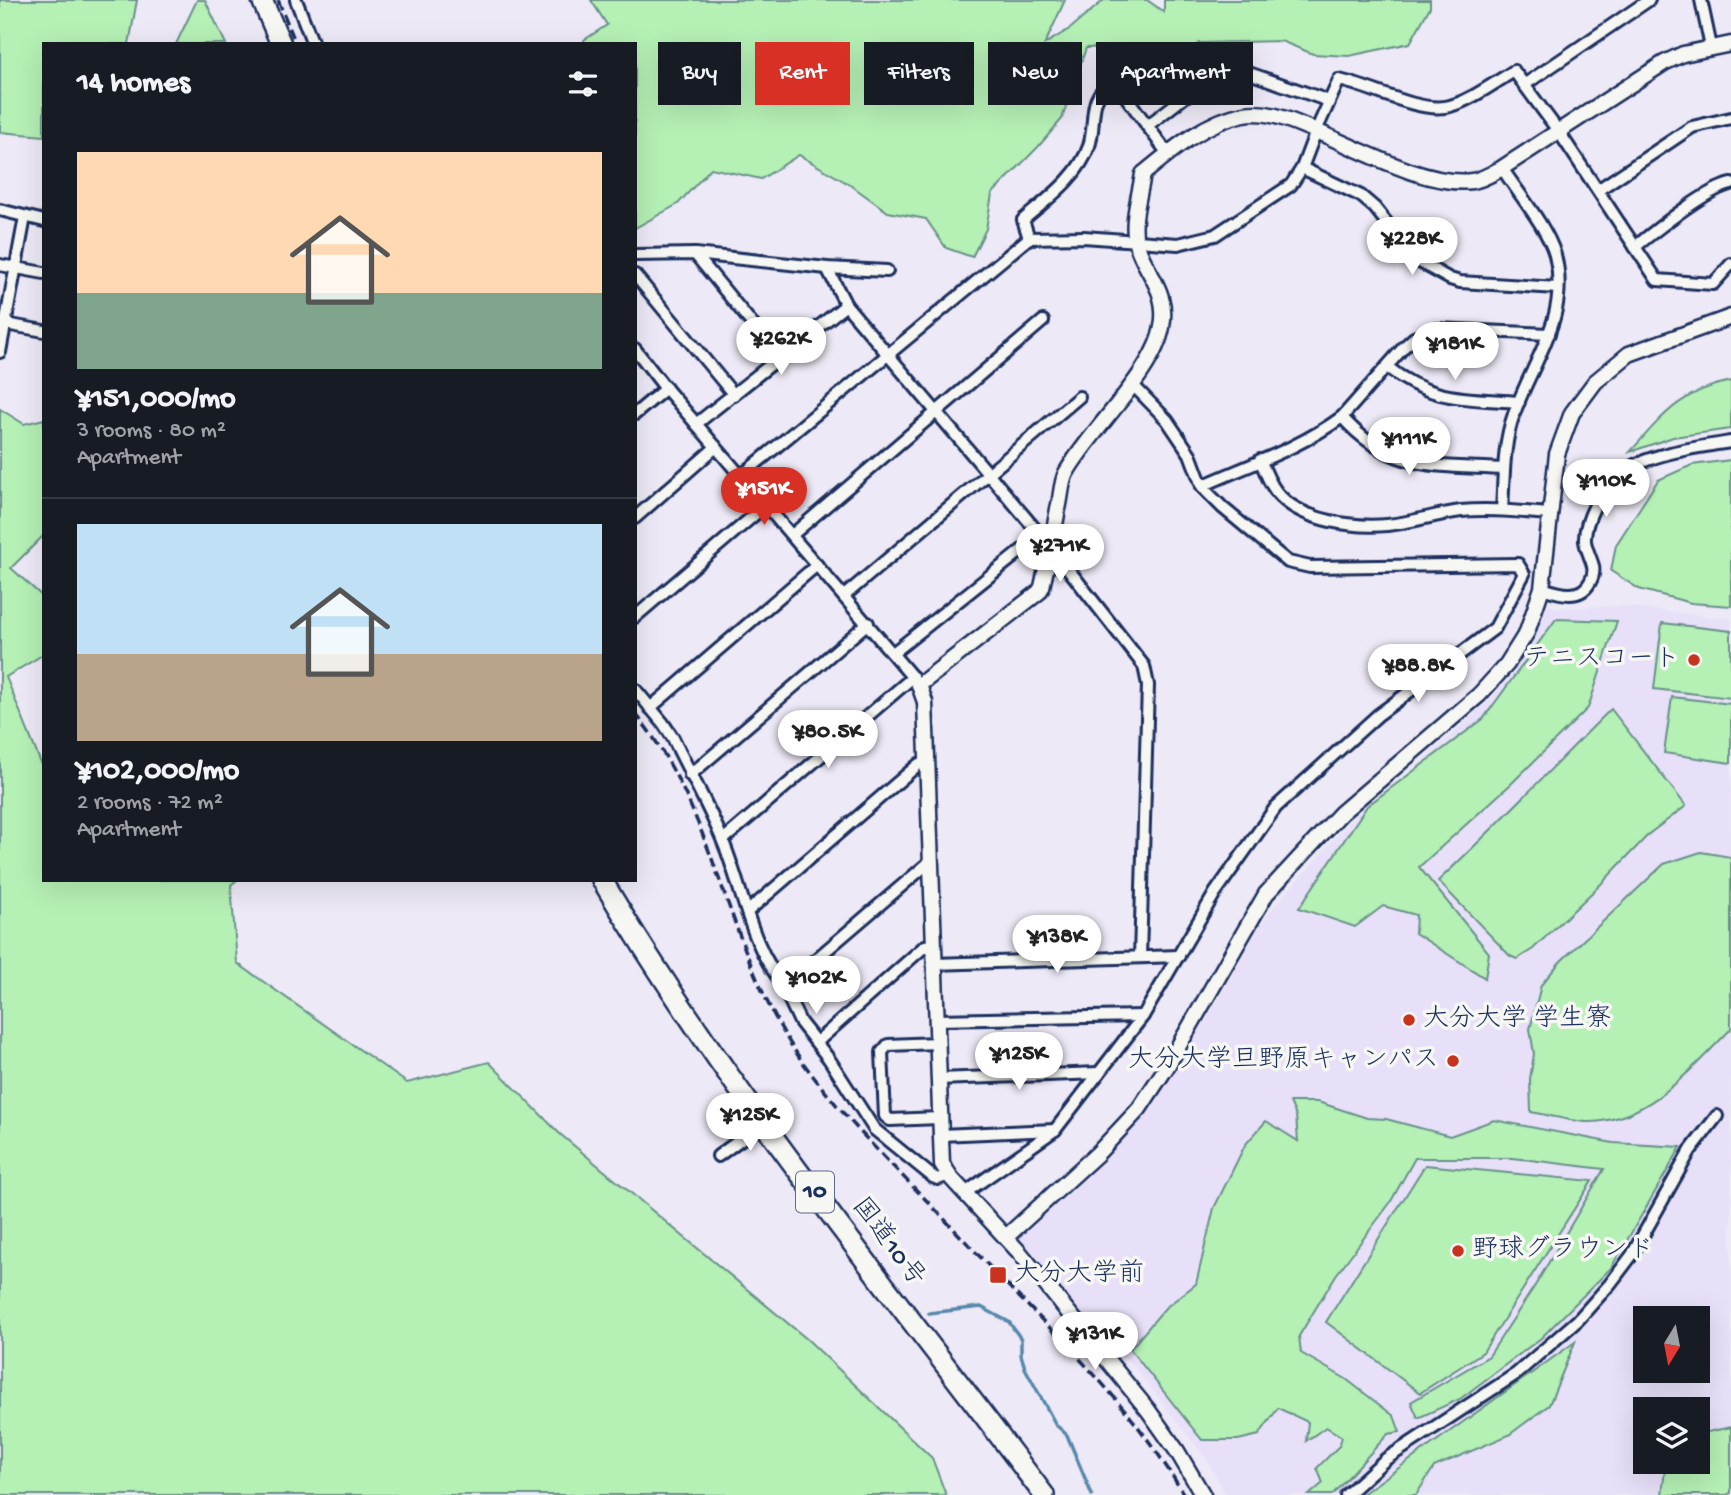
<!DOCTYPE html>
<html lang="en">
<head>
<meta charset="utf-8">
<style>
	body { margin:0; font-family:"Gochi Hand","Klee One",sans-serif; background:#242831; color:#f1f3f6; height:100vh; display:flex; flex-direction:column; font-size:26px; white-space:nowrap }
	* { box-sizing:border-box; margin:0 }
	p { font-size:23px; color:#9ea1a6 }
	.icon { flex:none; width:38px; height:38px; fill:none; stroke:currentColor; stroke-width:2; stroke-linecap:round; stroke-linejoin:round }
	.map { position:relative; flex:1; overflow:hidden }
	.side { position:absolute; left:42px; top:42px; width:595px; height:840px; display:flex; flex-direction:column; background:#171b24; border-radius:0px; box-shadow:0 7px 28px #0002 }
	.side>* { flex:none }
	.top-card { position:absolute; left:658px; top:42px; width:665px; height:63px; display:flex; gap:14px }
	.needle { width:46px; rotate:190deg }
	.tools { position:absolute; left:1633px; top:1306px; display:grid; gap:14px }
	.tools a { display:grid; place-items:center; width:77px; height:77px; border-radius:0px; background:#171b24; box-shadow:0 7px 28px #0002; font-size:35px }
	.price { position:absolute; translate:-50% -60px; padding:0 16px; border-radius:24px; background:#fff; color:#222; font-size:23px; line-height:46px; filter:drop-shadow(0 2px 4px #0008) }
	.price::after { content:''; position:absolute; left:50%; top:42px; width:21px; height:16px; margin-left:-10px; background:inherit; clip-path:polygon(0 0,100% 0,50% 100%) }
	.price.current { background:#d93025; color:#fff }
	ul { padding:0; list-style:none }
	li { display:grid; align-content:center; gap:14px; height:371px; padding:0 35px }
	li+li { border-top:2px solid #363941 }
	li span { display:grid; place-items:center; height:217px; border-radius:0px; color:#555 }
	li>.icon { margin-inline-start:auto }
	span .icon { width:126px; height:126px; fill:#fffc; stroke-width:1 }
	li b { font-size:30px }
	h2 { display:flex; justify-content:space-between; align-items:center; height:84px; padding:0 35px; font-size:30px }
	.tag { padding:0 24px; border-radius:0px; background:#171b24; box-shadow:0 7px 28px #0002; font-size:24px; line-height:63px }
	.tag.current { background:#d93025; color:#fff }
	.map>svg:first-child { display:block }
	.built { fill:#e7e0f8; fill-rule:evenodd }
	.green { fill:#b5f0b5; stroke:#68908a; stroke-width:2 }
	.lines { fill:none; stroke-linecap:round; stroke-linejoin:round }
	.stream { stroke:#5788ac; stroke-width:3.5 }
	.minor-casing { stroke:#1b2f5e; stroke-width:16 }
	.tertiary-casing { stroke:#1b2f5e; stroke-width:19 }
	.trunk-casing { stroke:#1b2f5e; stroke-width:24 }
	.minor { stroke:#f6f6f2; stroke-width:10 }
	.tertiary { stroke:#f6f6f2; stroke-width:14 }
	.trunk { stroke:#f6f6f2; stroke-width:19 }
	.rail { stroke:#1b2f5e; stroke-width:3.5; stroke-dasharray:10 5; stroke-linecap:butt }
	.poi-dot { fill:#c8321e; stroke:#f6f6f2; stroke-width:2.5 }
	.labels { text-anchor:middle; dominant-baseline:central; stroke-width:7; stroke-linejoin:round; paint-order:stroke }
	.shield { fill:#f6f6f2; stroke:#5d6b8a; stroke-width:2 }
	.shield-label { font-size:24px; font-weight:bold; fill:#1b2f5e }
	.poi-label { font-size:26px; fill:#1b2f5e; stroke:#f6f6f2; text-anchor:start }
	.street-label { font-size:26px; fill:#1b2f5e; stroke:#f6f6f2 }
</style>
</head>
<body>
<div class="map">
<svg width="1731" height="1495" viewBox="0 0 1731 1495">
	<rect width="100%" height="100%" fill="#ede9f6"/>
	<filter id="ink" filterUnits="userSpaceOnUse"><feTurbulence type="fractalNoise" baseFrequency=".0143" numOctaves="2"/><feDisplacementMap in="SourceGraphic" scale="14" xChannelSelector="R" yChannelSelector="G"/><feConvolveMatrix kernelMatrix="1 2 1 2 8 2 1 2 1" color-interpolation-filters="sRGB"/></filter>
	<g filter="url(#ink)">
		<path class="built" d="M 1545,605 L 1560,608 L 1621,606 L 1731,619 L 1731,1495 L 1226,1495 L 1208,1461 L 1133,1365 L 996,1244 L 1084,1166 L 1145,1101 L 1205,1022 L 1257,931 L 1273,908 L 1357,813 L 1406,776 L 1493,697 L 1516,663 ZM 1645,1318 L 1698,1318 L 1698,1370 L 1645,1370 ZM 1645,1409 L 1698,1409 L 1698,1461 L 1645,1461 Z"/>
		<g class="green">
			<polygon points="0,0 137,0 129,44 44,44 44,136 0,132"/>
			<polygon points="197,0 205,0 226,44 176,44"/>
			<polygon points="591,0 1065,0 1045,44 1071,28 1104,0 1147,0 1164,12 1164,0 1430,0 1430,7 1410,43 1349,56 1313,54 1281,41 1199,43 1152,76 1117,47 1086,48 1062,119 1038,147 992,194 986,229 972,257 946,248 926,219 888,212 852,186 799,155 761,179 711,168 678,204 635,228 635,44 584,44 584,40 607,25"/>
			<path d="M 1731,381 L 1731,429 L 1673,437 L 1630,452 C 1663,415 1681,391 1731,381 Z"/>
			<polygon points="0,409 24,424 44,419 44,535 11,568 44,598 44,654 6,677 44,771 44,880 237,880 231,885 237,963 407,1083 489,1062 560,1134 808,1340 932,1458 946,1495 0,1495"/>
			<polygon points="1731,460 1731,606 1691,603 1639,589 1611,571 1616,545 1658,480 1692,465"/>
			<polygon points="1556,619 1617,621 1588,708 1511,784 1419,867 1489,953 1485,978 1415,933 1416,915 1383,906 1355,927 1299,908 1367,806 1483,719"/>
			<polygon points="1662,623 1731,631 1731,698 1654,689"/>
			<polygon points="1672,697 1731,704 1731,763 1664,753"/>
			<path d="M 1611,709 L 1686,806 L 1650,833 L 1602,883 L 1533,949 L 1517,959 L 1510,956 L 1438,881 C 1498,825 1553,766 1611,709 Z"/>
			<path d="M 1701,852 L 1731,857 L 1731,1029 C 1692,1068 1649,1121 1590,1122 C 1571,1122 1550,1115 1531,1112 L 1530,1079 L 1534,1054 L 1530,1029 L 1541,985 L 1560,962 L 1664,864 Z"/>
			<polygon points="1290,1102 1318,1102 1367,1118 1386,1119 1450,1136 1494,1120 1613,1143 1681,1147 1611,1268 1541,1338 1460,1399 1418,1418 1411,1402 1489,1356 1536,1284 1604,1169 1513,1158 1415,1158 1390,1203 1336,1275 1299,1336 1301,1353 1346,1379 1394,1416 1400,1432 1388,1434 1332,1495 1309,1495 1323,1483 1317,1468 1339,1446 1342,1437 1326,1427 1306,1441 1308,1422 1278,1408 1259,1435 1238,1440 1202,1440 1130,1349 1165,1308 1196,1284 1214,1208 1245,1145 1266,1121 1298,1141 1296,1116"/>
			<polygon points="1425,1165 1592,1181 1483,1352 1420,1393 1326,1322"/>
			<polygon points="1575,1342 1549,1405 1509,1435 1434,1467 1416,1495 1361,1495"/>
			<polygon points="1731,1427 1731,1493 1727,1495 1662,1495 1665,1469 1663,1461 1698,1461 1698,1434"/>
		</g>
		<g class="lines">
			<polyline class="stream" points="929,1313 981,1307 1009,1322 1021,1339 1021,1355 1025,1368 1056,1425 1067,1435 1092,1495"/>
			<g class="minor-casing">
				<g id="minor">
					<polyline points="296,0 313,44"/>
					<polyline points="1701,0 1711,47"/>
					<polyline points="1524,85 1649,0"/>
					<polyline points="1147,126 1226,65 1329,101"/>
					<polyline points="1302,168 1361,196 1375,208 1416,260 1450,279 1460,282 1558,288"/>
					<path d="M 1502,168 C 1518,193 1547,227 1555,255 C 1571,317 1532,361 1514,414 C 1503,444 1504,478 1502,510"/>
					<polyline points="1598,190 1692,127 1731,118"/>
					<polyline points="0,210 44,221"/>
					<path d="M 1029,238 L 1023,220 C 1046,200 1079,177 1089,146 C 1097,122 1086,96 1113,82 L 1119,87 L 1168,154"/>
					<path d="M 1635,247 C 1656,230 1706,189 1731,184"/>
					<polyline points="695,254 780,358"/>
					<polyline points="635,255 695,254 827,268 887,271"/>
					<polyline points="0,265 44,273"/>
					<polyline points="827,268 846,305 1058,556 1144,666 1148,685 1140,957"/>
					<polyline points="635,275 734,395"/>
					<polyline points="0,323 44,331"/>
					<polyline points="635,349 663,385 919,685"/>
					<polyline points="0,352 25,217"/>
					<path d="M 1387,367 C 1431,402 1466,398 1519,402"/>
					<polyline points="635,414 666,388"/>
					<path d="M 1342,417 C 1390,472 1437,465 1504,469"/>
					<polyline points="696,424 846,305"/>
					<path d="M 1260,460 C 1266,472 1270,487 1281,497 C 1305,521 1354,528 1387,525 C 1412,523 1436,514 1461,511 C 1491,508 1521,512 1551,514"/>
					<path d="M 741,476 L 1029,238 L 1084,237 L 1178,244 L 1215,235 L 1291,185 L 1302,168 L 1316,131 L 1339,80 C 1370,86 1414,111 1445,107 C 1466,104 1496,82 1514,71 L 1559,132 L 1657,280 L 1713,284 L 1731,264"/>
					<path d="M 1202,486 C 1249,465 1300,448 1342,417 L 1404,347 L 1414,338 L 1437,329 L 1549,334"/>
					<polyline points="635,518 716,447"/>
					<polyline points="792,535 1043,321"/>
					<path d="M 1542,588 C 1558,593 1580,601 1590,582 C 1593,577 1594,571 1593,566 C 1591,558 1586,549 1585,541 C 1584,521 1602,487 1618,475 C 1645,454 1698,447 1731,442"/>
					<polyline points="844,596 1079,397"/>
					<polyline points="635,617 766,505"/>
					<polyline points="893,653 1041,535"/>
					<path d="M 635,689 L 663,723 L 673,738 C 690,774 710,808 724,844 C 742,888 752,951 785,986"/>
					<polyline points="650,708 817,565"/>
					<polyline points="690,775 868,623"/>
					<polyline points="723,840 913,677"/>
					<polyline points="931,865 926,865 787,984 784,988 800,1022 829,1059 874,1129 933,1177 938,1179 949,1175"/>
					<polyline points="747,912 919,764 927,763"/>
					<polyline points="934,964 1179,956"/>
					<polyline points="936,1020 1143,1016"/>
					<polyline points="819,1040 925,946 933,945"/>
					<polyline points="937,1043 888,1045 882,1052 885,1116 890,1120 939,1118"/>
					<polyline points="938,1079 1099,1073"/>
					<polyline points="940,1135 1055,1130"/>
					<polyline points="718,1156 763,1123"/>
					<polyline points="965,1193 1055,1130 1143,1016 1215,893 1276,807 1378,715 1495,628 1524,574 1518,564 1310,567 1288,562 1223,508 1207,492 1202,486 1190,454 1167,420 1132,384"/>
					<polyline points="1346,1495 1386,1459 1516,1374 1578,1320 1610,1284 1632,1255 1690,1151 1717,1116"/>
				</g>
			</g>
			<g class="tertiary-casing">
				<g id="tertiary">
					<polyline points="1006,1237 1097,1154 1139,1109 1166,1068 1266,894 1341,813 1479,695 1507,664 1527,632 1542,588 1557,454 1572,413 1595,382 1629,354 1731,317"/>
					<path d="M 1203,1495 L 1177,1451 L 1148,1410 L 1020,1253 L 952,1179 L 942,1164 L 925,702 L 919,685 L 1039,592 L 1042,587 C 1048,561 1053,536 1058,509 C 1061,498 1061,483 1066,473 C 1090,430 1154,373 1162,327 C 1169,289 1145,274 1136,242 C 1131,221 1140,194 1143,174 C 1172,150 1206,121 1244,114 C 1268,110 1289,120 1311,129 C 1355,147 1426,187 1472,181 C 1482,180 1493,173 1502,168 L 1664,63 L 1683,54 L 1731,44"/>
				</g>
			</g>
			<g class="trunk-casing">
				<g id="trunk">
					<polyline points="262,0 281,44"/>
					<path d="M 602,880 C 731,1098 893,1293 1044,1495"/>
				</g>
			</g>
			<use href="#minor" class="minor"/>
			<use href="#tertiary" class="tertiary"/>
			<use href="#trunk" class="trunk"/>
			<g class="rail">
				<polyline points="278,0 296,44"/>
				<path d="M 635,713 C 719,815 727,958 804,1064 C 842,1116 886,1159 931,1205 C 965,1241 999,1277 1034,1312 C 1092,1370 1142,1423 1184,1495"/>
			</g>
		</g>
	</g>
	<g class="poi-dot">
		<circle cx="1694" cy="660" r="7"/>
		<circle cx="1409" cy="1020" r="7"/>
		<circle cx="1453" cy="1061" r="7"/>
		<circle cx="1458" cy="1251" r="7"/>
		<rect x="989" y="1266" width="18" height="18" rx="3.5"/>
	</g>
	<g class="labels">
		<rect class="shield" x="796" y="1171.5" width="38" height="41" rx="5"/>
		<g class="shield-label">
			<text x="815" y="1192">10</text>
		</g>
		<g class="poi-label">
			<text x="1680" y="660" text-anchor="end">テニスコート</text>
			<text x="1423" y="1020">大分大学 学生寮</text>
			<text x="1439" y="1061" text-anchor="end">大分大学旦野原キャンパス</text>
			<text x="1472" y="1251">野球グラウンド</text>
			<text x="1014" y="1275">大分大学前</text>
		</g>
		<g class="street-label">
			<text transform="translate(887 1243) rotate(53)">国道10号</text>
		</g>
	</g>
</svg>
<div class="tools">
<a><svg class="needle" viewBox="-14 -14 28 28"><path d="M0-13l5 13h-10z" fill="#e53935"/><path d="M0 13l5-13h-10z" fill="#9ea1a6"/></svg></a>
<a><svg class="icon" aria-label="layers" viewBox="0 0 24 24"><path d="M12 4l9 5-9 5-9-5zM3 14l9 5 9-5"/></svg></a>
</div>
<b class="price" style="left:1412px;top:277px">¥228K</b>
<b class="price" style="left:781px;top:377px">¥262K</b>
<b class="price" style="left:1455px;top:382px">¥181K</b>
<b class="price" style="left:1409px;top:477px">¥111K</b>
<b class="price" style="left:1606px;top:519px">¥110K</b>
<b class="price current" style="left:764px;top:527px">¥151K</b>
<b class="price" style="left:1060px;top:584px">¥271K</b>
<b class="price" style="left:1418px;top:704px">¥88.8K</b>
<b class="price" style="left:828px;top:770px">¥80.5K</b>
<b class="price" style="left:1057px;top:975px">¥138K</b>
<b class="price" style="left:816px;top:1016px">¥102K</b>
<b class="price" style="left:1019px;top:1092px">¥125K</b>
<b class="price" style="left:750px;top:1153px">¥125K</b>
<b class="price" style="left:1095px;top:1372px">¥131K</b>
<div class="top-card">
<a class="tag">Buy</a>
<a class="tag current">Rent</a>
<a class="tag">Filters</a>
<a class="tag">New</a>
<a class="tag">Apartment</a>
</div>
<section class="side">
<h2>14 homes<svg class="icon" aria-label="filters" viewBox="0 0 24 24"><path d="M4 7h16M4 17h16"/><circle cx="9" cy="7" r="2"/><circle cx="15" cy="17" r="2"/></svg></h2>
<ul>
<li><span style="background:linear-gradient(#ffd9b3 65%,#7fa58c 0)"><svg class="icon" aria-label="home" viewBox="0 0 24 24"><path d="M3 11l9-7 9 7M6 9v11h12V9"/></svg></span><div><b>¥151,000/mo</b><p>3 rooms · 80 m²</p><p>Apartment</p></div></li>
<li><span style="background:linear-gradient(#bfe0f5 60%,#b9a48a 0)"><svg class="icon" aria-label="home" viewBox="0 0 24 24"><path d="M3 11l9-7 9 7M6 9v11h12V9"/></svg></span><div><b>¥102,000/mo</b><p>2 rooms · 72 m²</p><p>Apartment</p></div></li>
</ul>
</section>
</div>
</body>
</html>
